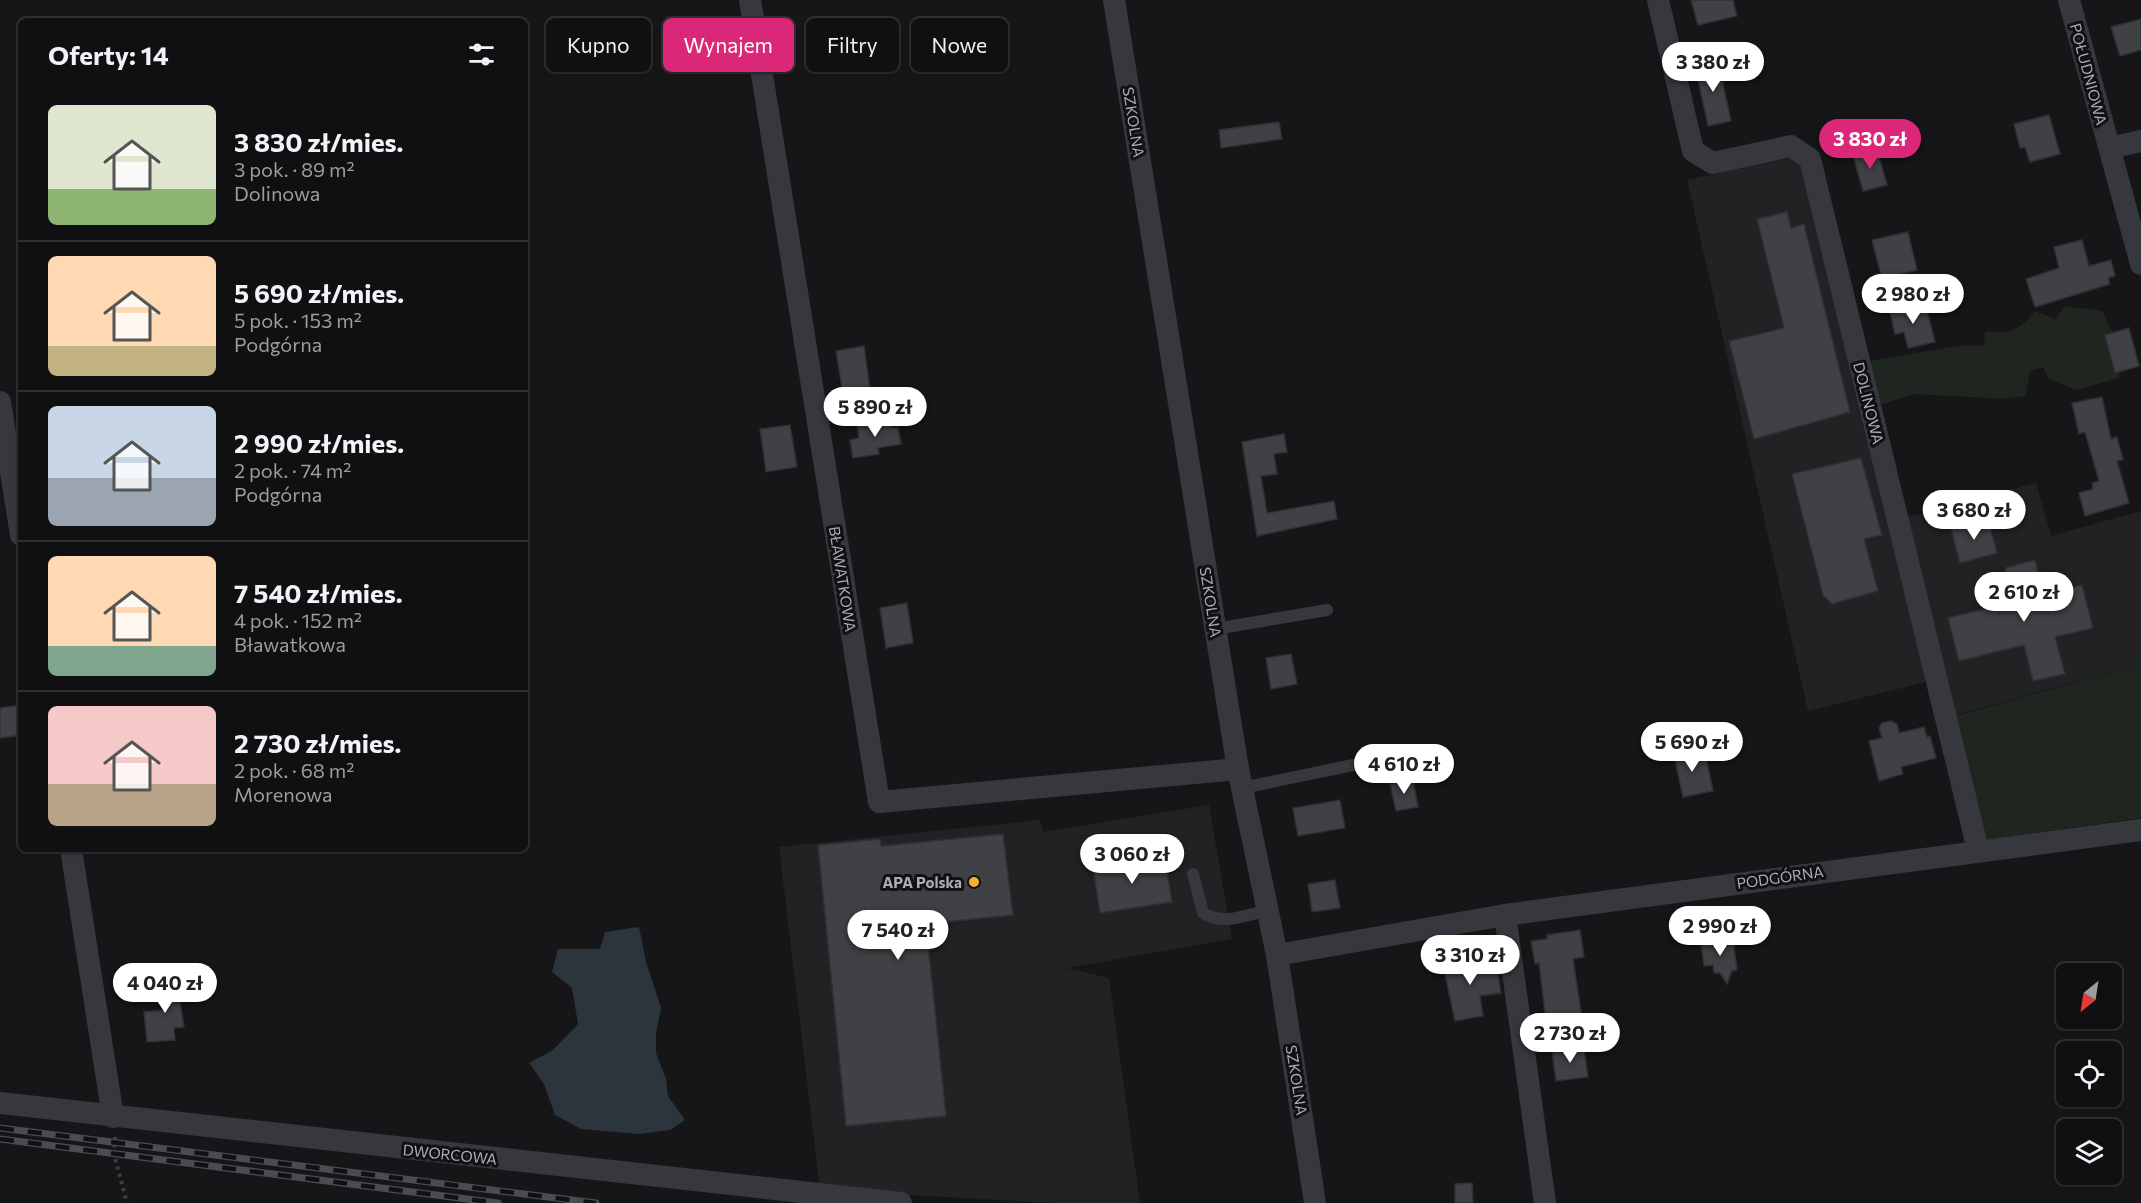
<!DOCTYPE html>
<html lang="pl">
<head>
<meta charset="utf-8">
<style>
	body { margin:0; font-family:Commissioner,sans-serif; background:#19191b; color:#f1f3f6; height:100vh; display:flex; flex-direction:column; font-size:22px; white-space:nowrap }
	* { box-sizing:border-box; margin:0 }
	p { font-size:20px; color:#9c9d9f }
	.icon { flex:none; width:33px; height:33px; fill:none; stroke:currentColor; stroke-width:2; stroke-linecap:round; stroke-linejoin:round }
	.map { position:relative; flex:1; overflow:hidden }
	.details { position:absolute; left:18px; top:18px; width:510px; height:834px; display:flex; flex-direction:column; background:#101012; border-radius:9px; box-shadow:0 2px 4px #0004,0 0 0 2px #303032 }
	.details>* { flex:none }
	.guide { position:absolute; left:546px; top:18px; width:570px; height:54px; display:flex; gap:12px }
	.needle { width:39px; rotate:210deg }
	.fabs { position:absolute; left:2056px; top:963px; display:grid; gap:12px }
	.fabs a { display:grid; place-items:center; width:66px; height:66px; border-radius:9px; background:#101012; box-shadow:0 2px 4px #0004,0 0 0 2px #303032; font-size:30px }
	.price { position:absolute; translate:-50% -51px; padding:0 14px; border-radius:21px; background:#fff; color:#222; font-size:20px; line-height:39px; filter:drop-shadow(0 2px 3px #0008) }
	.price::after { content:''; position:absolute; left:50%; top:36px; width:18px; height:14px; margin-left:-9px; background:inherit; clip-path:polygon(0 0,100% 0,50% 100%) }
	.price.selected { background:#db2777; color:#fff }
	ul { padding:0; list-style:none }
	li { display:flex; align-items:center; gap:18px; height:150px; padding:0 30px }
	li+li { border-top:2px solid #303032 }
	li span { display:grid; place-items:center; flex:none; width:168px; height:120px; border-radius:9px; color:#555 }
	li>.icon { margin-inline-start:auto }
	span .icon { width:72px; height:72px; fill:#fffc; stroke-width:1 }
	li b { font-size:26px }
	h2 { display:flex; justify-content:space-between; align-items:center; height:72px; padding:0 30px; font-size:26px }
	.tag { padding:0 21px; border-radius:9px; background:#101012; box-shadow:0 2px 4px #0004,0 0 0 2px #303032; font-size:21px; line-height:54px }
	.tag.selected { background:#db2777; color:#fff }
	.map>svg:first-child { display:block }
	.built { fill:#222225 }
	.green { fill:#1e261f }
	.water { fill:#2c353c }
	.building { fill:#404145; stroke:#303034; stroke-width:1.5 }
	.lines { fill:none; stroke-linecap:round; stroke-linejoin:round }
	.path { stroke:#3d3f44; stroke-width:4; stroke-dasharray:3 4.5; stroke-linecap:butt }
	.service { stroke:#37383d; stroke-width:12 }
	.minor { stroke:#37383d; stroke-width:22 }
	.rail-casing { stroke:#4a4c52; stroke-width:7 }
	.rail { stroke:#111113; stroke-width:4.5; stroke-dasharray:14; stroke-linecap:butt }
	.poi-dot { fill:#f2b134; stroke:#111113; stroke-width:2 }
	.labels { text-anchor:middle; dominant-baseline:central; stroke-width:6; stroke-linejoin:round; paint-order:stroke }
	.street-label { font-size:15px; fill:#a8adb8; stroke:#111113 }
	.poi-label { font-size:15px; font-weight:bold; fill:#a8adb8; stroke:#111113; text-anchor:end }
</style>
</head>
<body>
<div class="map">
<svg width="2141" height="1203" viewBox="0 0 2141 1203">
	<rect width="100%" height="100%" fill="#161618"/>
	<g class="built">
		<polygon points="1791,158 1805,170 1926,682 1808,711 1687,180"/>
		<polygon points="2036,483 2051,536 2141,511 2141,664 1956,715 1907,517"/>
		<polygon points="1209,805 1232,939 1067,968 1109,978 1140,1203 1052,1203 820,1190 779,847 1040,820 1043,832"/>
	</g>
	<g class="green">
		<path d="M 2065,306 L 2102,311 L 2122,350 L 2119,378 L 2076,390 L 2049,379 L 2043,367 L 2030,371 L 2026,396 L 2004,399 L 1915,394 L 1873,407 L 1864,362 L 1956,346 L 1984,345 L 1985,332 C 2012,333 2018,332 2035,311 L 2055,319 Z"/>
		<polygon points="2141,664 2141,818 1985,840 1956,716"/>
	</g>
	<polygon class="water" points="639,927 646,962 661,1008 656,1033 656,1053 666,1079 668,1096 685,1120 670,1130 639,1134 581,1129 555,1115 544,1084 529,1063 553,1050 578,1024 572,988 552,972 558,949 600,949 605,932"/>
	<g class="building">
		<polygon points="1691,0 1733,0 1737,16 1698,25"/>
		<polygon points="2141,19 2141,50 2120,56 2111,27"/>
		<polygon points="1718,61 1731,121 1708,126 1695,65"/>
		<polygon points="2049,115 2060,154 2030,162 2025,147 2020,148 2014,124"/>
		<polygon points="1279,122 1282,139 1221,148 1219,130"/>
		<polygon points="1877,149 1887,185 1863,191 1853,155"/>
		<polygon points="1787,212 1791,228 1804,224 1850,412 1754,439 1729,341 1784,328 1757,219"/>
		<polygon points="1908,232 1917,270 1882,279 1872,240"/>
		<polygon points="2082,240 2089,266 2111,260 2115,276 2108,278 2110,284 2035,307 2026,279 2059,268 2054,247"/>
		<polygon points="1912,303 1914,309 1926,306 1935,342 1908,348 1904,332 1895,334 1889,308"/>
		<polygon points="2129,328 2139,366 2115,373 2105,335"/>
		<polygon points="864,346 870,390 843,394 836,351"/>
		<polygon points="2102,397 2111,439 2117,437 2123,460 2117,461 2129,503 2085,516 2079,493 2093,489 2092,483 2099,481 2085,432 2079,434 2072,403"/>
		<polygon points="891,419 892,428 898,427 901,444 878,448 879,454 853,458 850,440 859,438 857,425"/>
		<polygon points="790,425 797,467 766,472 760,429"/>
		<polygon points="1284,434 1287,452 1274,454 1277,474 1261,476 1267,513 1334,501 1337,519 1257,536 1242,442"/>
		<polygon points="1861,458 1882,535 1864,539 1878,591 1832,604 1823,595 1792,474"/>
		<polygon points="1988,519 1997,553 1960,563 1951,529"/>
		<polygon points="2035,560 2043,594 2082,585 2093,628 2055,637 2065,674 2033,681 2024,645 1959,661 1948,618 2013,602 2005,568"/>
		<polygon points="907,603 913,643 886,648 880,608"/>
		<polygon points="1291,654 1297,684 1271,689 1266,658"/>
		<polygon points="21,705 21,735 0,738 0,708"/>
		<polygon points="1891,721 1897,724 1899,733 1924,727 1927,737 1930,736 1936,758 1901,767 1903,774 1879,781 1869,741 1882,738 1879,728 1882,723"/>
		<polygon points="1692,748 1694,760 1706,757 1713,791 1683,797 1673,751"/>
		<polygon points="1413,779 1418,807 1396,811 1390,784"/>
		<polygon points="1340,800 1345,828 1298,836 1293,808"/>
		<polygon points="1003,834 1013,915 926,924 946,1116 846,1126 818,845 880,839 881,846"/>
		<polygon points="1165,857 1172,902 1100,913 1093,868"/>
		<polygon points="1335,880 1340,908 1312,912 1308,884"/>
		<polygon points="1580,930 1584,957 1573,959 1582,1018 1546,1022 1539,963 1535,964 1531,941 1547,939 1547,935"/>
		<polygon points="1733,939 1737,970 1732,971 1727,984 1720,973 1714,973 1713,965 1704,966 1701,943"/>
		<polygon points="1464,958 1465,966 1496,961 1501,993 1480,996 1483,1016 1455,1021 1442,961"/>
		<polygon points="176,977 184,1027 174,1028 175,1040 147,1042 144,1012 164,1010 160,978"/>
		<polygon points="1584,1048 1588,1077 1556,1081 1552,1052"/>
		<polygon points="1472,1183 1473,1203 1455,1203 1455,1184"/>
	</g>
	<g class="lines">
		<polyline class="path" points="115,1137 114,1154 127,1203"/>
		<g class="service">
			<polyline points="1215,629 1327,610"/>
			<polyline points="1242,788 1363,763"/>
			<path d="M 1193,874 L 1203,913 C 1223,926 1247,915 1269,910"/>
		</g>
		<g class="minor">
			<polyline points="750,0 879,802 1238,769"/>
			<polyline points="1114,0 1238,769 1277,955 1315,1203"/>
			<polyline points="1658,0 1693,151 1713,163 1791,146 1810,159 1978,850"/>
			<polyline points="2069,0 2141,264"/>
			<polyline points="2110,148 2141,141"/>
			<polyline points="0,402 21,535"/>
			<polyline points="71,849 113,1117"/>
			<polyline points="1505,915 1545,1203"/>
			<polyline points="1277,955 1505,915 2141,830"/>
			<polyline points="0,1103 901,1203"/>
		</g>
		<g class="rail-casing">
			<g id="rail">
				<polyline points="0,1128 596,1203"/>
				<polyline points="0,1139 498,1203"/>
			</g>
		</g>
		<use href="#rail" class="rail"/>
	</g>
	<circle class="poi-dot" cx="974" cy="882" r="6"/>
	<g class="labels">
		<g class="street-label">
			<text transform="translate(2089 74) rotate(75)">POŁUDNIOWA</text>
			<text transform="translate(1134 122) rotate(81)">SZKOLNA</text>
			<text transform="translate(1869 403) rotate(76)">DOLINOWA</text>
			<text transform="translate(843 579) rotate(81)">BŁAWATKOWA</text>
			<text transform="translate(1211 602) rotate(81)">SZKOLNA</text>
			<text transform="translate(1780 877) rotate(-8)">PODGÓRNA</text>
			<text transform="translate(1297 1080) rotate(81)">SZKOLNA</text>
			<text transform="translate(450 1154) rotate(6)">DWORCOWA</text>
		</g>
		<g class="poi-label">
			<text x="962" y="882">APA Polska</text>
		</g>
	</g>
</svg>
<div class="fabs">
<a><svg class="needle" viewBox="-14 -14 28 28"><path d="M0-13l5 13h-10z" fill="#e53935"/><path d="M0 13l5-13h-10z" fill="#9c9d9f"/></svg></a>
<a><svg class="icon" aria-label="locate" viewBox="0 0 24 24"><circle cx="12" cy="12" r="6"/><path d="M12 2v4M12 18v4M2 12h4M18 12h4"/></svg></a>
<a><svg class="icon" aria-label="layers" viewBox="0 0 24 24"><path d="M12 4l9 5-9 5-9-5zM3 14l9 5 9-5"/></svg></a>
</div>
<b class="price" style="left:1713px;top:93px">3 380 zł</b>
<b class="price selected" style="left:1870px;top:170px">3 830 zł</b>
<b class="price" style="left:1913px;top:325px">2 980 zł</b>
<b class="price" style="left:875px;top:438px">5 890 zł</b>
<b class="price" style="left:1974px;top:541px">3 680 zł</b>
<b class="price" style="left:2024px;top:623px">2 610 zł</b>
<b class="price" style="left:1692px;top:773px">5 690 zł</b>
<b class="price" style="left:1404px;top:795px">4 610 zł</b>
<b class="price" style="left:1132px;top:885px">3 060 zł</b>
<b class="price" style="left:1720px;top:957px">2 990 zł</b>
<b class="price" style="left:898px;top:961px">7 540 zł</b>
<b class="price" style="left:1470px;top:986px">3 310 zł</b>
<b class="price" style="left:165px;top:1014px">4 040 zł</b>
<b class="price" style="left:1570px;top:1064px">2 730 zł</b>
<div class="guide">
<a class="tag">Kupno</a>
<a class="tag selected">Wynajem</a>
<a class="tag">Filtry</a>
<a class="tag">Nowe</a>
</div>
<section class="details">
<h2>Oferty: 14<svg class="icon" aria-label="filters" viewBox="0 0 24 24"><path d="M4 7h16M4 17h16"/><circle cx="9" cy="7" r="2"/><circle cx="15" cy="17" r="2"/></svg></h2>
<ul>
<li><span style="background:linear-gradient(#dfe7d0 70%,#8fb573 0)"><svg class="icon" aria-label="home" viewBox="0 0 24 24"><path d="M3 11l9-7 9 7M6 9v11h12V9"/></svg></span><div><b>3 830 zł/mies.</b><p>3 pok. · 89 m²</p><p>Dolinowa</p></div></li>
<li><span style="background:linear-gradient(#ffd9b3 75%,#c2b280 0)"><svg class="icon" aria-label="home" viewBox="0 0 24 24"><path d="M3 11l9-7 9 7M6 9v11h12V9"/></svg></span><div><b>5 690 zł/mies.</b><p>5 pok. · 153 m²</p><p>Podgórna</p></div></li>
<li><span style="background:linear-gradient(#c9d6e8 60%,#9aa5b1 0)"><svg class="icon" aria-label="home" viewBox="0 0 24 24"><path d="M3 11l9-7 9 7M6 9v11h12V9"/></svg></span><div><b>2 990 zł/mies.</b><p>2 pok. · 74 m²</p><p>Podgórna</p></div></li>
<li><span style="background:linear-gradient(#ffd9b3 75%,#7fa58c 0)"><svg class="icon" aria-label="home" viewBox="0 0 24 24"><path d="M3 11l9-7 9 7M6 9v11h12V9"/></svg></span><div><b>7 540 zł/mies.</b><p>4 pok. · 152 m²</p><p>Bławatkowa</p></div></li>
<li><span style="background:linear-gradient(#f6c9c9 65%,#b9a48a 0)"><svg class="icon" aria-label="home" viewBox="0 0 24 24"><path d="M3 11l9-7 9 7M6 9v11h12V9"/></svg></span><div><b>2 730 zł/mies.</b><p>2 pok. · 68 m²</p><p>Morenowa</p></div></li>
</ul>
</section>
</div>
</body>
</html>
